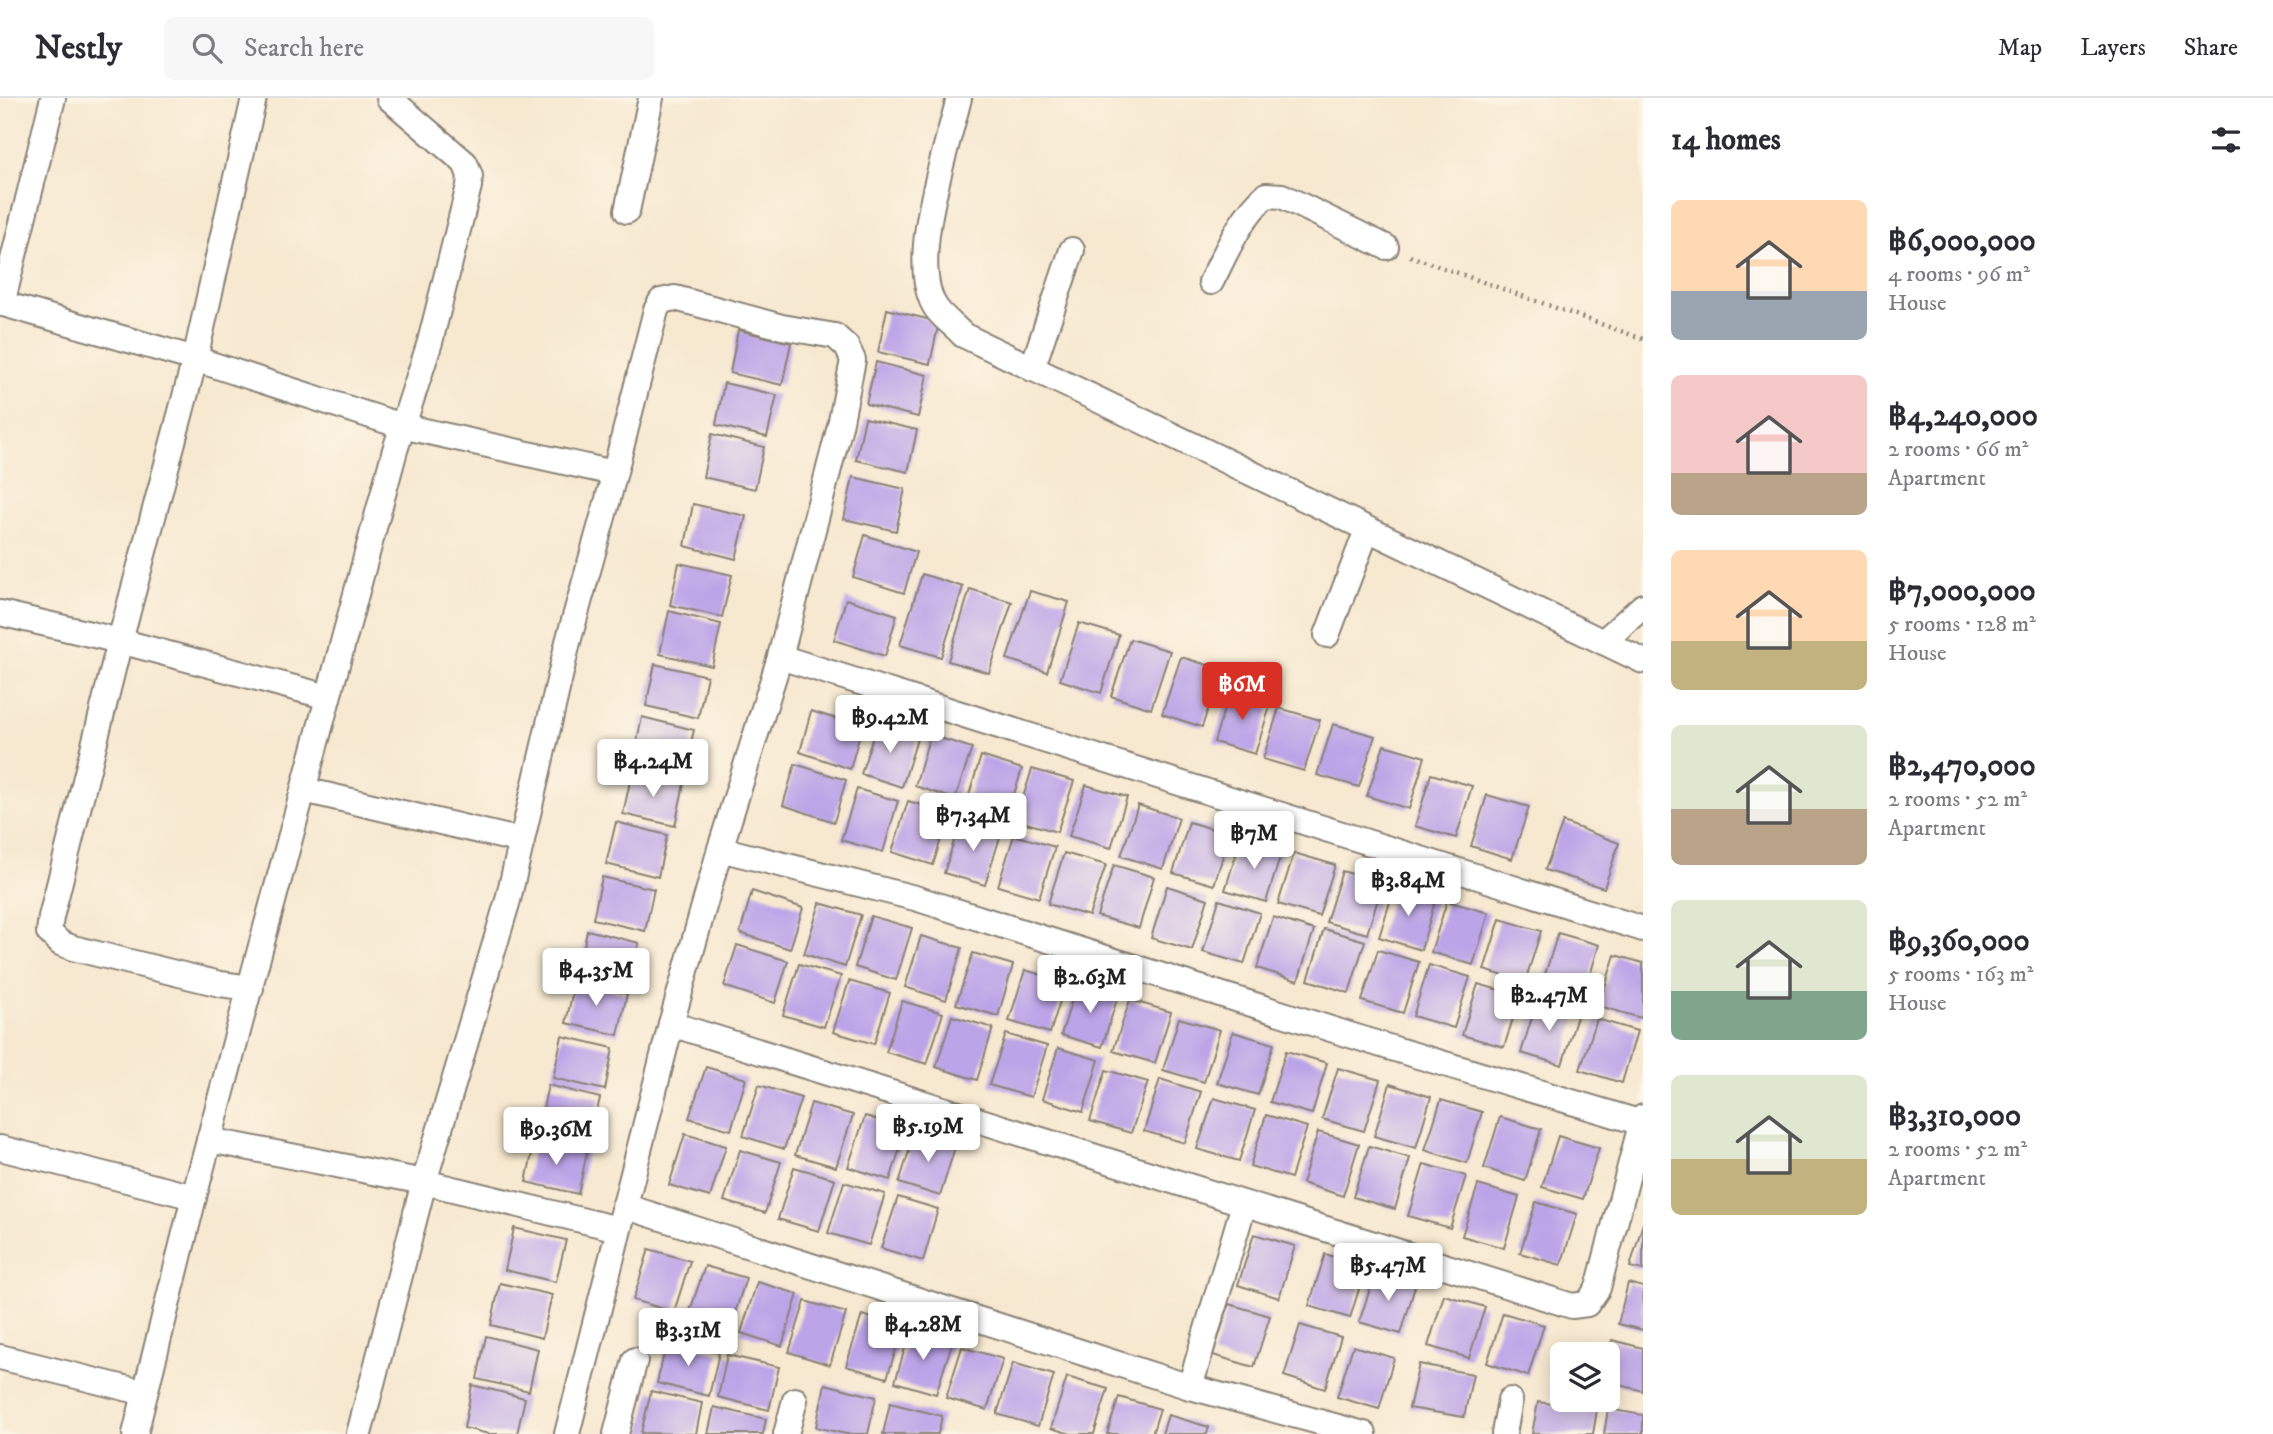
<!DOCTYPE html>
<html lang="en">
<head>
<meta charset="utf-8">
<style>
	body { margin:0; font-family:"IM FELL DW Pica",serif; background:#f7f7f7; color:#2b2b33; height:100vh; display:flex; flex-direction:column; font-size:26px; white-space:nowrap }
	* { box-sizing:border-box; margin:0 }
	p { font-size:23px; color:#7c7c81 }
	.icon { flex:none; width:38px; height:38px; fill:none; stroke:currentColor; stroke-width:2; stroke-linecap:round; stroke-linejoin:round }
	.map { position:relative; flex:1; overflow:hidden }
	.side { display:flex; flex-direction:column; background:#fff; width:630px }
	.side>* { flex:none }
	.controls { position:absolute; left:1550px; top:1244px; display:grid; gap:14px }
	.controls a { display:grid; place-items:center; width:70px; height:70px; border-radius:10px; background:#fff; box-shadow:0 4px 18px #0003; font-size:35px }
	.price { position:absolute; translate:-50% -60px; padding:0 16px; border-radius:7px; background:#fff; color:#222; font-size:23px; line-height:46px; filter:drop-shadow(0 2px 4px #0008) }
	.price::after { content:''; position:absolute; left:50%; top:42px; width:21px; height:16px; margin-left:-10px; background:inherit; clip-path:polygon(0 0,100% 0,50% 100%) }
	.price.active { background:#d93025; color:#fff }
	ul { padding:0; list-style:none }
	li { display:flex; align-items:center; gap:21px; height:175px; padding:0 28px }
	li span { display:grid; place-items:center; flex:none; width:196px; height:140px; border-radius:10px; color:#555 }
	li>.icon { margin-inline-start:auto }
	span .icon { width:84px; height:84px; fill:#fffc; stroke-width:1 }
	li b { font-size:30px }
	h2 { display:flex; justify-content:space-between; align-items:center; height:84px; padding:0 28px; font-size:30px }
	header { display:flex; align-items:center; gap:42px; box-sizing:border-box; height:98px; padding:0 35px; background:#fff; border-bottom:2px solid #e1e1e2 }
	header strong { font-size:33px }
	nav { display:flex; gap:38px; margin-inline-start:auto; font-size:24px }
	.search { width:490px; height:63px; background:#f7f7f7; display:flex; align-items:center; gap:18px; box-sizing:border-box; padding:0 24px; border-radius:10px; color:#7c7c81; font-size:26px }
	main { display:flex; flex:1; min-height:0 }
	.map>svg:first-child { display:block }
	.building { fill:#bca4e8 }
	.lines { fill:none; stroke-linecap:round; stroke-linejoin:round }
	.street-casing { stroke:#8a8276; stroke-width:28 }
	.path { stroke:#8a8276; stroke-width:4.5; stroke-dasharray:2 5; stroke-linecap:butt }
	.street { stroke:#fff; stroke-width:24 }
</style>
</head>
<body>
<header>
<strong>Nestly</strong>
<div class="search"><svg class="icon" aria-label="search" viewBox="0 0 24 24"><circle cx="10" cy="10" r="6"/><path d="M15 15l6 6"/></svg>Search here</div>
<nav><a>Map</a><a>Layers</a><a>Share</a></nav>
</header>
<main>
<div class="map">
<svg width="1643" height="1336" viewBox="0 0 1643 1336">
	<rect width="100%" height="100%" fill="#fcf5e5"/>
	<filter id="ink" filterUnits="userSpaceOnUse"><feTurbulence type="fractalNoise" baseFrequency=".0143" numOctaves="2"/><feDisplacementMap in="SourceGraphic" scale="14" xChannelSelector="R" yChannelSelector="G"/><feConvolveMatrix kernelMatrix="1 2 1 2 8 2 1 2 1" color-interpolation-filters="sRGB"/></filter>
	<filter id="wash" filterUnits="userSpaceOnUse"><feTurbulence type="fractalNoise" baseFrequency=".00686" numOctaves="4" result="noise"/><feDisplacementMap in="SourceGraphic" scale="28" xChannelSelector="R" yChannelSelector="G"/><feGaussianBlur stdDeviation="1.57" result="paint"/><feColorMatrix in="noise" values="0 0 0 0 0 0 0 0 0 0 0 0 0 0 0 0 0 1.4 0 .05"/><feComposite in="paint" operator="in"/></filter>
	<g filter="url(#wash)">
		<rect width="100%" height="100%" fill="#f7e8d0"/>
		<g id="blocks">
			<g class="building">
				<polygon points="887,211 939,224 930,266 878,254"/>
				<polygon points="738,232 791,245 782,287 730,275"/>
				<polygon points="876,264 927,277 918,319 866,306"/>
				<polygon points="724,285 777,297 767,339 716,327"/>
				<polygon points="865,320 917,332 908,374 856,362"/>
				<polygon points="712,336 764,349 755,391 703,379"/>
				<polygon points="853,379 905,391 896,433 844,421"/>
				<polygon points="693,406 746,418 736,461 685,448"/>
				<polygon points="865,437 916,454 904,495 853,479"/>
				<polygon points="679,465 732,477 722,519 670,507"/>
				<polygon points="922,476 963,489 941,559 900,547"/>
				<polygon points="970,491 1012,504 989,575 948,563"/>
				<polygon points="1030,493 1069,504 1047,574 1007,561"/>
				<polygon points="846,501 897,517 885,558 834,542"/>
				<polygon points="669,513 721,526 712,568 660,556"/>
				<polygon points="1079,525 1119,537 1101,595 1060,582"/>
				<polygon points="1130,541 1170,553 1151,611 1111,598"/>
				<polygon points="1181,559 1221,571 1202,629 1162,616"/>
				<polygon points="655,566 707,578 698,620 646,608"/>
				<polygon points="1230,592 1271,605 1255,656 1214,644"/>
				<polygon points="1279,610 1320,622 1304,673 1263,661"/>
				<polygon points="811,613 862,629 850,671 800,654"/>
				<polygon points="642,619 694,632 684,674 633,662"/>
				<polygon points="877,626 918,638 902,689 861,676"/>
				<polygon points="1333,626 1375,638 1359,689 1317,677"/>
				<polygon points="930,637 972,650 955,701 915,688"/>
				<polygon points="1384,647 1425,659 1409,711 1367,698"/>
				<polygon points="981,658 1022,671 1006,722 965,710"/>
				<polygon points="795,666 846,682 834,724 783,707"/>
				<polygon points="1032,671 1074,683 1057,734 1016,722"/>
				<polygon points="632,674 684,686 675,728 623,716"/>
				<polygon points="1431,676 1472,688 1456,740 1415,728"/>
				<polygon points="1086,687 1127,699 1111,750 1069,738"/>
				<polygon points="857,691 898,703 883,754 841,742"/>
				<polygon points="1487,697 1529,709 1512,761 1471,748"/>
				<polygon points="908,703 949,715 933,767 892,754"/>
				<polygon points="1138,707 1179,720 1163,771 1121,758"/>
				<polygon points="616,724 667,737 658,779 606,766"/>
				<polygon points="960,724 1001,736 985,787 944,775"/>
				<polygon points="1189,724 1230,736 1214,787 1173,775"/>
				<polygon points="1563,724 1619,745 1604,790 1545,772"/>
				<polygon points="1014,737 1055,749 1039,800 998,788"/>
				<polygon points="1241,741 1282,753 1266,804 1225,792"/>
				<polygon points="1064,755 1106,767 1089,818 1048,806"/>
				<polygon points="1294,755 1335,767 1319,818 1278,806"/>
				<polygon points="1114,767 1154,779 1139,830 1097,818"/>
				<polygon points="1342,773 1383,785 1367,836 1326,824"/>
				<polygon points="602,779 654,791 645,833 593,821"/>
				<polygon points="1167,788 1208,801 1192,852 1151,840"/>
				<polygon points="1395,788 1436,800 1421,852 1379,839"/>
				<polygon points="752,793 803,810 790,851 740,835"/>
				<polygon points="1219,802 1260,815 1244,866 1203,854"/>
				<polygon points="1447,803 1489,815 1473,867 1431,854"/>
				<polygon points="820,805 861,817 845,869 804,856"/>
				<polygon points="871,818 912,830 896,882 855,869"/>
				<polygon points="1273,819 1314,832 1298,883 1257,870"/>
				<polygon points="1500,821 1541,833 1525,884 1484,872"/>
				<polygon points="1324,831 1365,843 1349,895 1308,882"/>
				<polygon points="587,832 639,845 630,887 579,875"/>
				<polygon points="1558,835 1599,847 1584,898 1542,886"/>
				<polygon points="921,838 962,850 946,902 905,889"/>
				<polygon points="737,847 788,863 775,905 724,888"/>
				<polygon points="1378,852 1419,864 1403,915 1362,903"/>
				<polygon points="973,855 1013,867 998,918 956,906"/>
				<polygon points="1615,857 1643,865 1643,912 1641,920 1599,908"/>
				<polygon points="799,866 841,878 824,929 783,917"/>
				<polygon points="1429,867 1470,879 1454,930 1413,918"/>
				<polygon points="1025,872 1066,884 1050,935 1009,923"/>
				<polygon points="575,883 627,896 618,937 566,925"/>
				<polygon points="849,883 890,895 874,946 833,934"/>
				<polygon points="1077,886 1118,898 1102,949 1061,937"/>
				<polygon points="1478,886 1520,898 1504,949 1462,937"/>
				<polygon points="1130,902 1171,914 1155,965 1113,953"/>
				<polygon points="902,903 943,915 927,966 886,954"/>
				<polygon points="1537,903 1578,915 1562,967 1521,955"/>
				<polygon points="952,918 993,930 977,982 936,969"/>
				<polygon points="1179,920 1220,932 1204,984 1163,972"/>
				<polygon points="1597,921 1637,933 1622,985 1580,972"/>
				<polygon points="1233,934 1274,946 1258,997 1217,985"/>
				<polygon points="1006,936 1047,948 1031,999 989,987"/>
				<polygon points="562,938 613,950 605,992 553,980"/>
				<polygon points="1058,950 1099,962 1083,1014 1042,1001"/>
				<polygon points="1286,953 1327,965 1312,1016 1270,1004"/>
				<polygon points="706,969 746,981 731,1032 689,1020"/>
				<polygon points="1338,970 1380,982 1364,1033 1322,1021"/>
				<polygon points="1106,972 1148,984 1131,1035 1090,1023"/>
				<polygon points="1160,981 1201,994 1185,1045 1144,1033"/>
				<polygon points="1390,986 1431,999 1416,1050 1374,1038"/>
				<polygon points="548,987 600,1000 590,1042 539,1030"/>
				<polygon points="759,987 801,1000 784,1051 743,1038"/>
				<polygon points="1214,1000 1255,1012 1239,1063 1197,1051"/>
				<polygon points="1441,1002 1482,1014 1467,1065 1425,1052"/>
				<polygon points="811,1005 853,1017 836,1069 795,1057"/>
				<polygon points="1266,1017 1307,1029 1291,1080 1250,1068"/>
				<polygon points="865,1018 906,1031 890,1082 848,1069"/>
				<polygon points="1500,1019 1541,1031 1525,1083 1484,1070"/>
				<polygon points="915,1034 956,1046 940,1098 899,1085"/>
				<polygon points="1318,1034 1359,1046 1343,1098 1302,1085"/>
				<polygon points="685,1036 726,1048 710,1099 669,1087"/>
				<polygon points="1558,1038 1599,1050 1583,1101 1542,1089"/>
				<polygon points="535,1041 587,1054 578,1096 526,1084"/>
				<polygon points="1369,1048 1410,1060 1395,1111 1353,1099"/>
				<polygon points="740,1052 781,1064 765,1115 724,1103"/>
				<polygon points="1424,1066 1466,1078 1450,1130 1408,1118"/>
				<polygon points="794,1069 835,1081 819,1133 778,1121"/>
				<polygon points="844,1084 885,1096 869,1147 828,1135"/>
				<polygon points="1478,1087 1519,1099 1504,1150 1462,1138"/>
				<polygon points="898,1099 938,1111 923,1163 881,1150"/>
				<polygon points="1536,1104 1577,1116 1561,1167 1520,1155"/>
				<polygon points="1643,1125 1643,1172 1630,1169"/>
				<polygon points="514,1130 566,1142 556,1184 505,1172"/>
				<polygon points="1254,1136 1295,1148 1279,1200 1238,1187"/>
				<polygon points="649,1151 690,1163 674,1214 633,1202"/>
				<polygon points="1325,1156 1366,1169 1350,1220 1309,1208"/>
				<polygon points="705,1168 746,1180 730,1231 688,1219"/>
				<polygon points="1376,1173 1416,1185 1401,1236 1359,1224"/>
				<polygon points="757,1184 798,1196 782,1248 741,1235"/>
				<polygon points="500,1185 552,1197 542,1240 491,1227"/>
				<polygon points="1628,1185 1643,1189 1643,1232 1618,1226"/>
				<polygon points="1444,1197 1485,1209 1469,1260 1428,1248"/>
				<polygon points="805,1203 846,1215 830,1267 789,1254"/>
				<polygon points="1229,1206 1270,1218 1254,1269 1213,1257"/>
				<polygon points="1503,1215 1544,1227 1528,1278 1487,1265"/>
				<polygon points="862,1217 903,1229 887,1280 846,1268"/>
				<polygon points="1300,1227 1341,1239 1325,1291 1284,1278"/>
				<polygon points="910,1233 952,1245 936,1296 895,1284"/>
				<polygon points="486,1238 538,1251 529,1293 477,1281"/>
				<polygon points="1612,1242 1643,1250 1643,1293 1608,1284 1608,1257"/>
				<polygon points="667,1243 719,1255 709,1298 657,1285"/>
				<polygon points="1353,1248 1394,1260 1379,1311 1337,1299"/>
				<polygon points="962,1249 1003,1261 987,1312 946,1300"/>
				<polygon points="727,1257 779,1269 769,1312 718,1299"/>
				<polygon points="1013,1265 1054,1277 1038,1328 997,1316"/>
				<polygon points="1419,1266 1473,1276 1464,1319 1409,1310"/>
				<polygon points="1067,1279 1108,1291 1094,1336 1071,1336 1051,1330"/>
				<polygon points="825,1286 876,1299 868,1336 846,1336 816,1329"/>
				<polygon points="472,1287 525,1300 517,1336 489,1336 464,1330"/>
				<polygon points="651,1293 702,1305 696,1336 641,1335"/>
				<polygon points="1119,1299 1160,1311 1152,1336 1107,1336"/>
				<polygon points="1538,1304 1597,1312 1593,1336 1532,1336"/>
				<polygon points="890,1305 942,1318 938,1336 883,1336"/>
				<polygon points="714,1309 766,1321 763,1336 708,1336"/>
				<polygon points="1608,1311 1643,1317 1643,1336 1604,1336"/>
				<polygon points="1168,1317 1209,1329 1207,1336 1162,1336"/>
			</g>
		</g>
	</g>
	<g filter="url(#ink)">
		<use href="#blocks" fill-opacity="0" stroke="#8a8276" stroke-width="2"/>
		<g class="lines">
			<g class="street-casing">
				<g id="street">
					<path d="M 959,0 C 947,51 906,165 936,210 C 943,220 955,228 963,237 L 1643,563"/>
					<polyline points="627,113 651,0"/>
					<path d="M 1211,184 C 1227,153 1240,120 1266,97 L 1282,98 L 1386,149"/>
					<polyline points="0,205 195,261 402,328 614,375"/>
					<polyline points="2,206 53,0"/>
					<polyline points="1032,271 1072,152"/>
					<polyline points="0,515 120,543 328,599"/>
					<polyline points="1327,537 1367,432"/>
					<polyline points="1603,544 1643,508"/>
					<polyline points="780,559 1643,831"/>
					<polyline points="304,692 522,743"/>
					<polyline points="720,751 915,800 1388,949 1642,1025"/>
					<polyline points="251,890 220,886 73,850 60,845 49,834 51,819 120,543 195,261 254,0"/>
					<polyline points="671,926 1572,1208 1587,1206 1598,1190 1643,1019"/>
					<polyline points="209,1042 424,1084 618,1131"/>
					<polyline points="0,1050 194,1099"/>
					<polyline points="624,1108 1190,1289 1364,1336"/>
					<polyline points="0,1259 145,1295"/>
					<polyline points="1190,1289 1244,1106"/>
					<polyline points="135,1336 194,1099 241,922 395,352 430,244 469,88 470,78 465,65 389,0"/>
					<polyline points="359,1336 424,1084 508,802 568,544 608,401 656,212 661,203 675,200 782,229 835,238 847,249 853,262 840,328 780,559 720,751 671,926 567,1336"/>
					<polyline points="616,1336 635,1262"/>
					<polyline points="786,1336 795,1302"/>
					<polyline points="1504,1336 1510,1302"/>
				</g>
			</g>
			<polyline class="path" points="1410,158 1643,241"/>
			<use href="#street" class="street"/>
		</g>
	</g>
</svg>
<div class="controls">
<a><svg class="icon" aria-label="layers" viewBox="0 0 24 24"><path d="M12 4l9 5-9 5-9-5zM3 14l9 5 9-5"/></svg></a>
</div>
<b class="price active" style="left:1242px;top:624px">฿6M</b>
<b class="price" style="left:890px;top:657px">฿9.42M</b>
<b class="price" style="left:653px;top:701px">฿4.24M</b>
<b class="price" style="left:973px;top:755px">฿7.34M</b>
<b class="price" style="left:1254px;top:773px">฿7M</b>
<b class="price" style="left:1408px;top:820px">฿3.84M</b>
<b class="price" style="left:596px;top:910px">฿4.35M</b>
<b class="price" style="left:1090px;top:917px">฿2.63M</b>
<b class="price" style="left:1549px;top:935px">฿2.47M</b>
<b class="price" style="left:928px;top:1066px">฿5.19M</b>
<b class="price" style="left:556px;top:1069px">฿9.36M</b>
<b class="price" style="left:1388px;top:1205px">฿5.47M</b>
<b class="price" style="left:923px;top:1264px">฿4.28M</b>
<b class="price" style="left:688px;top:1270px">฿3.31M</b>
</div>
<section class="side">
<h2>14 homes<svg class="icon" aria-label="filters" viewBox="0 0 24 24"><path d="M4 7h16M4 17h16"/><circle cx="9" cy="7" r="2"/><circle cx="15" cy="17" r="2"/></svg></h2>
<ul>
<li><span style="background:linear-gradient(#ffd9b3 65%,#9aa5b1 0)"><svg class="icon" aria-label="home" viewBox="0 0 24 24"><path d="M3 11l9-7 9 7M6 9v11h12V9"/></svg></span><div><b>฿6,000,000</b><p>4 rooms · 96 m²</p><p>House</p></div></li>
<li><span style="background:linear-gradient(#f6c9c9 70%,#b9a48a 0)"><svg class="icon" aria-label="home" viewBox="0 0 24 24"><path d="M3 11l9-7 9 7M6 9v11h12V9"/></svg></span><div><b>฿4,240,000</b><p>2 rooms · 66 m²</p><p>Apartment</p></div></li>
<li><span style="background:linear-gradient(#ffd9b3 65%,#c2b280 0)"><svg class="icon" aria-label="home" viewBox="0 0 24 24"><path d="M3 11l9-7 9 7M6 9v11h12V9"/></svg></span><div><b>฿7,000,000</b><p>5 rooms · 128 m²</p><p>House</p></div></li>
<li><span style="background:linear-gradient(#dfe7d0 60%,#b9a48a 0)"><svg class="icon" aria-label="home" viewBox="0 0 24 24"><path d="M3 11l9-7 9 7M6 9v11h12V9"/></svg></span><div><b>฿2,470,000</b><p>2 rooms · 52 m²</p><p>Apartment</p></div></li>
<li><span style="background:linear-gradient(#dfe7d0 65%,#7fa58c 0)"><svg class="icon" aria-label="home" viewBox="0 0 24 24"><path d="M3 11l9-7 9 7M6 9v11h12V9"/></svg></span><div><b>฿9,360,000</b><p>5 rooms · 163 m²</p><p>House</p></div></li>
<li><span style="background:linear-gradient(#dfe7d0 60%,#c2b280 0)"><svg class="icon" aria-label="home" viewBox="0 0 24 24"><path d="M3 11l9-7 9 7M6 9v11h12V9"/></svg></span><div><b>฿3,310,000</b><p>2 rooms · 52 m²</p><p>Apartment</p></div></li>
</ul>
</section>
</main>
</body>
</html>
